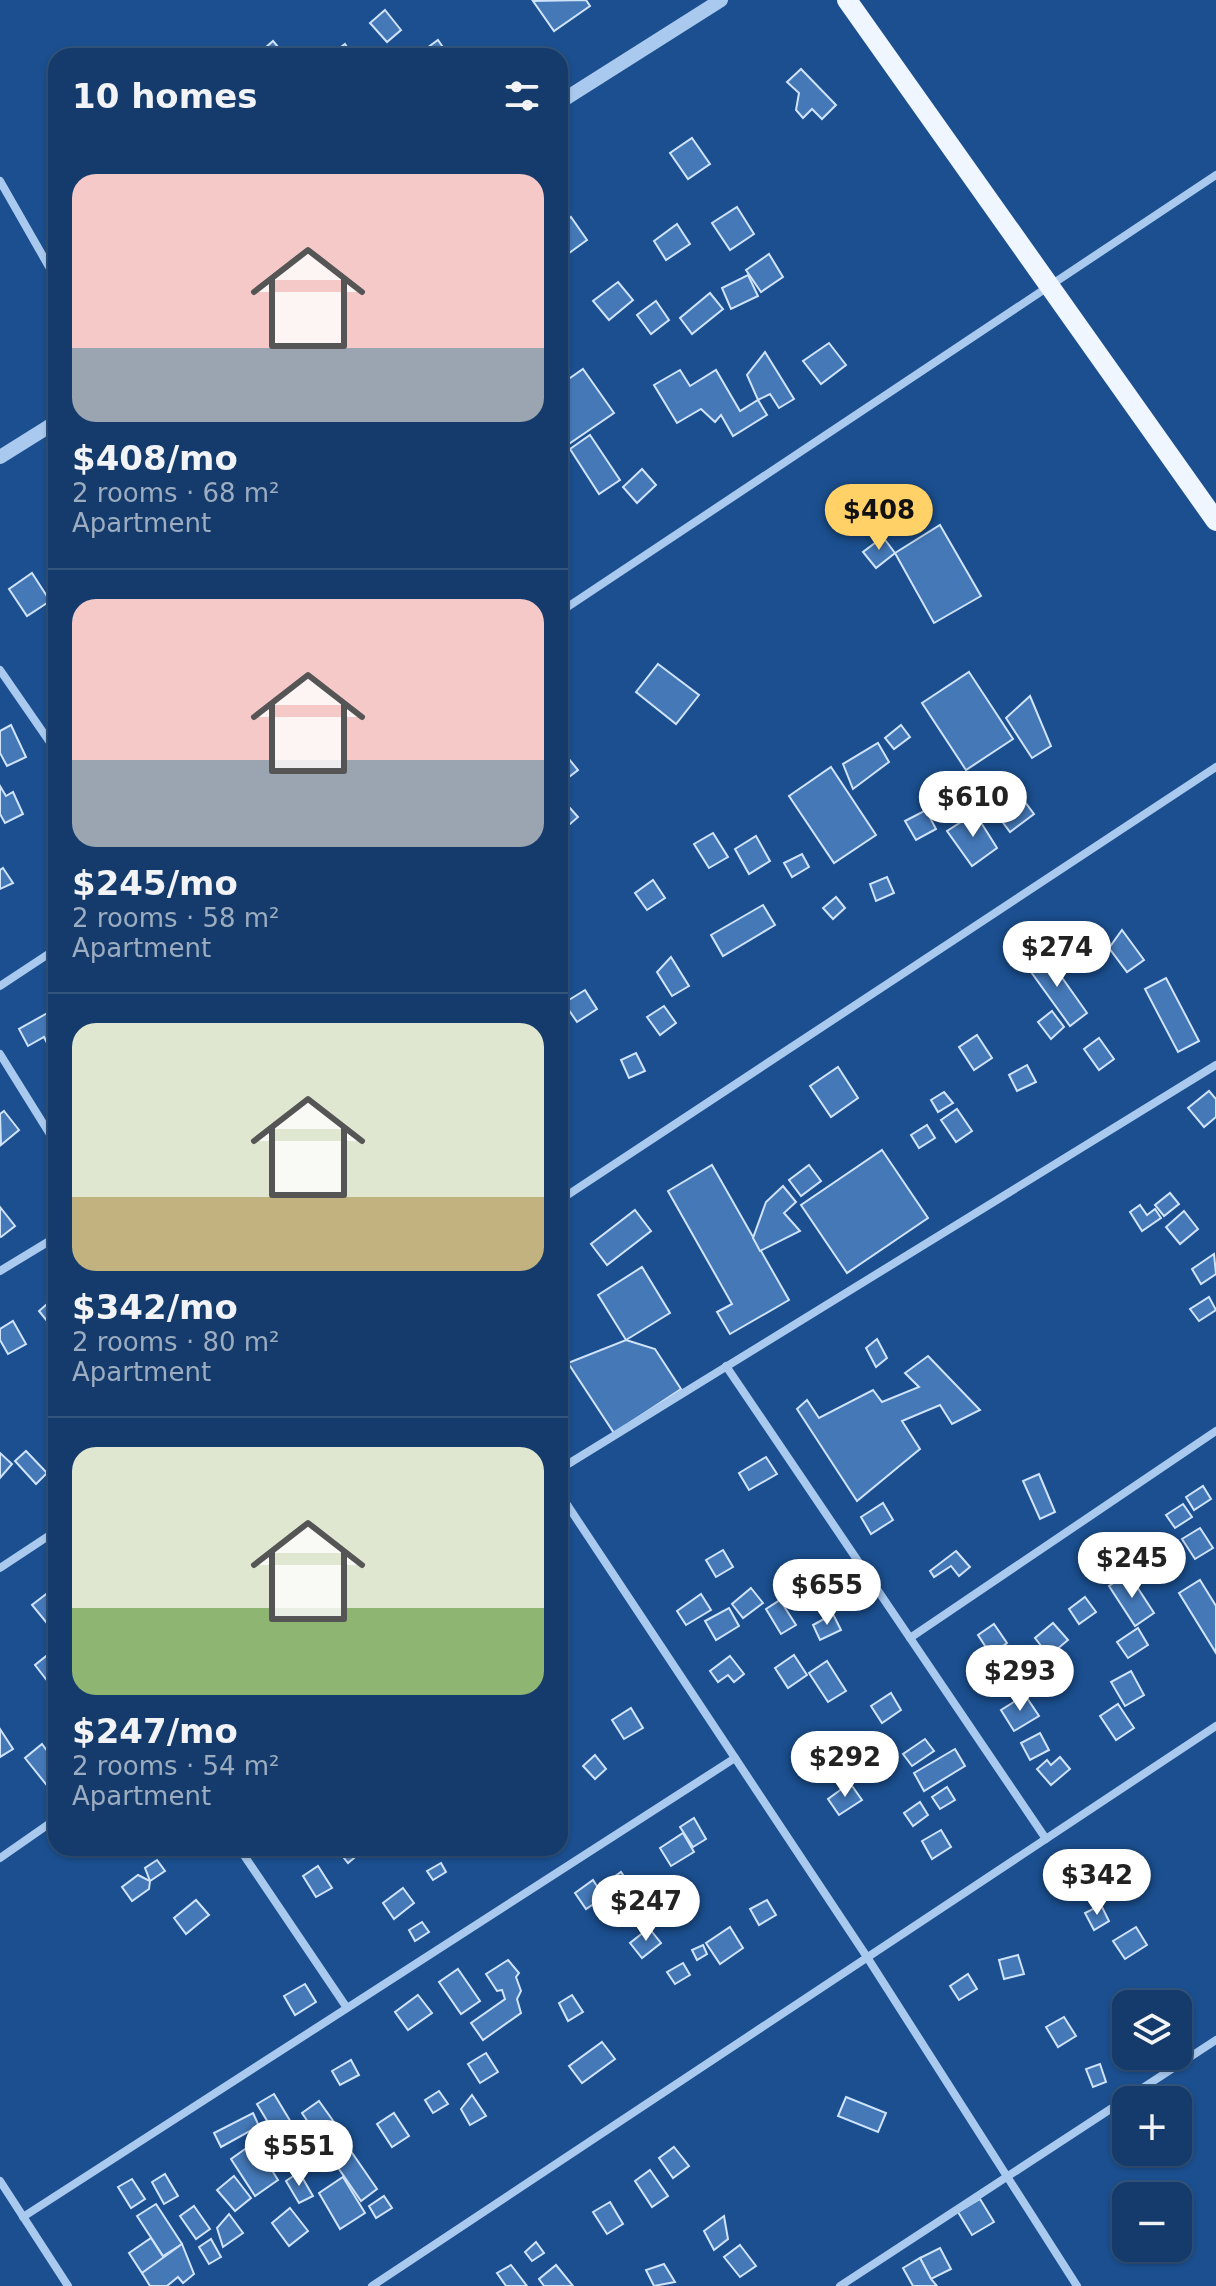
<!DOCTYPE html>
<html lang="en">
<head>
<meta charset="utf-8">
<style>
	body { margin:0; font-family:"DejaVu Sans",sans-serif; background:#1d4271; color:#f1f3f6; height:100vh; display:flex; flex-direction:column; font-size:30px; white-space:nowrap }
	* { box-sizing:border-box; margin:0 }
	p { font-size:26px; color:#9dadc1 }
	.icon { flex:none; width:44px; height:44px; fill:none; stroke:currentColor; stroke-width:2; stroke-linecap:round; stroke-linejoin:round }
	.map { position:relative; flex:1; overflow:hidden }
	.drawer { position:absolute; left:48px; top:48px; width:520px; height:1808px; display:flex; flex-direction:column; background:#143b6b; border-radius:24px; box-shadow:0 2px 6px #0004,0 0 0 2px #33557e }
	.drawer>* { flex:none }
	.buttons { position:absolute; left:1112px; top:1990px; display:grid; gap:16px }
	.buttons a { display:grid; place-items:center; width:80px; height:80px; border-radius:16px; background:#143b6b; box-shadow:0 2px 6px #0004,0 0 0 2px #33557e; font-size:40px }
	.price { position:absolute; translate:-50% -68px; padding:0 18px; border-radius:28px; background:#fff; color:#222; font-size:26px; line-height:52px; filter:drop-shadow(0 2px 4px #0008) }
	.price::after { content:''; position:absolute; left:50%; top:48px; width:24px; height:18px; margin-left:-12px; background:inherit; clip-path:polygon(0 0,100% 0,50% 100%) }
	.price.active { background:#ffd166; color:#111 }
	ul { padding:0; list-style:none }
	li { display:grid; align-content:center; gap:16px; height:424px; padding:0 24px }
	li+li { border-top:2px solid #33557e }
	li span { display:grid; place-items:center; height:248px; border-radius:24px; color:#555 }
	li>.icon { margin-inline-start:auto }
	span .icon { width:144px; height:144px; fill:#fffc; stroke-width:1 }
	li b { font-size:34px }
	h2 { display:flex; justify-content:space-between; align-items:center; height:96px; padding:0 24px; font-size:34px }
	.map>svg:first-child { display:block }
	.building { fill:#4478b7; stroke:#cfe3fa; stroke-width:2 }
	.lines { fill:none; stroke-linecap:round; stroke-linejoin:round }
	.minor { stroke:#a9c9ee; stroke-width:8 }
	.tertiary { stroke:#a9c9ee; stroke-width:14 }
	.primary { stroke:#f0f6ff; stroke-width:20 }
</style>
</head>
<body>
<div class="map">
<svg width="1216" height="2286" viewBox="0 0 1216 2286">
	<rect width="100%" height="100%" fill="#1b4f8f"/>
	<g class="building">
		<polygon points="586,0 590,6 554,31 533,1"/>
		<polygon points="385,10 401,30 387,42 370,23"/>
		<polygon points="438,40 449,56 416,56"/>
		<polygon points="273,41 284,54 258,56 257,55"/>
		<polygon points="345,44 353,56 329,56"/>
		<polygon points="801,69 836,105 822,119 812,109 803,118 796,110 799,93 787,82"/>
		<polygon points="692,138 710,164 688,179 670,153"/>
		<polygon points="737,207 754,234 730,250 712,223"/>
		<polygon points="571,217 587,240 565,256 560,250 560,225"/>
		<polygon points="677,224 690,244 666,260 654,241"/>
		<polygon points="769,254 783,277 761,292 746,270"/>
		<polygon points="748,275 758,296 731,309 722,288"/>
		<polygon points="618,282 633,300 609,320 593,301"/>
		<polygon points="710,293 723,309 692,334 680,318"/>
		<polygon points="656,301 669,320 651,334 637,315"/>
		<polygon points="829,343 846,365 821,384 803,361"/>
		<polygon points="765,352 794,399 779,408 770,394 758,400 747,375"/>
		<polygon points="583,369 614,413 560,450 560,385"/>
		<polygon points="680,370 690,386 716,370 740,411 758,400 767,415 733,436 721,415 715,422 701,409 677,423 654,385"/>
		<polygon points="590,435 620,480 599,494 570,449"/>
		<polygon points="642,469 656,485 637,503 623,487"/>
		<polygon points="940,525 981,596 934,623 895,553"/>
		<polygon points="883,537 895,553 876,568 863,552"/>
		<polygon points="32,573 50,601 27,616 9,589"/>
		<polygon points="658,664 699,695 676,724 636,692"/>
		<polygon points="969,672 1013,739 966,770 922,703"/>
		<polygon points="1030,696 1051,746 1032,758 1006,718"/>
		<polygon points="11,725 26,757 7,766 0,753 0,731"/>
		<polygon points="901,725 910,737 894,749 885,738"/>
		<polygon points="878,743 889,762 853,789 843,764"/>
		<polygon points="563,752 578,770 560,784 560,754"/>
		<polygon points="831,767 876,835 834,863 789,796"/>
		<polygon points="0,786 6,796 13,792 23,814 5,823 0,814"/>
		<polygon points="560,797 578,817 561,832 560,830"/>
		<polygon points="1022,798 1034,814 1010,832 998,816"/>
		<polygon points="926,810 936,829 916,840 905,821"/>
		<polygon points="975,813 997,848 972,866 947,831"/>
		<polygon points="713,833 728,857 709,868 694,844"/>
		<polygon points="756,836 770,861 749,874 735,849"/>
		<polygon points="802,854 809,867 792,877 784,863"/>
		<polygon points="3,868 13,883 0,889 0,870"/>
		<polygon points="887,877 894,893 876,901 870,884"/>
		<polygon points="653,880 665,898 647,910 635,893"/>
		<polygon points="836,897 845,908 833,919 823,908"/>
		<polygon points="763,905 775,925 723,956 711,935"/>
		<polygon points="1122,930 1144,960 1127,972 1109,948"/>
		<polygon points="1044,952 1087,1013 1070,1026 1026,965"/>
		<polygon points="671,957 689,986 672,996 657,972"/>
		<polygon points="1166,978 1199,1041 1178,1052 1145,989"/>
		<polygon points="585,990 597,1009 577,1022 564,1003"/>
		<polygon points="664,1006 676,1023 660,1035 647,1017"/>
		<polygon points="51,1011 56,1020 56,1037 47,1043 44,1037 28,1046 19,1029"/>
		<polygon points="1052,1011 1064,1027 1051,1039 1038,1022"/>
		<polygon points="977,1035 992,1058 974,1070 959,1047"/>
		<polygon points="1099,1038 1114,1059 1099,1070 1084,1049"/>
		<polygon points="636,1053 645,1071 629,1078 621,1060"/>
		<polygon points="1027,1065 1036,1082 1017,1091 1009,1075"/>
		<polygon points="838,1067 858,1098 831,1117 810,1086"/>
		<polygon points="1209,1091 1216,1099 1216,1117 1204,1127 1188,1108"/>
		<polygon points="944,1092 953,1103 938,1112 931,1100"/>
		<polygon points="957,1109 972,1131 956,1142 941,1120"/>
		<polygon points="4,1111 19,1130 1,1145 0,1114"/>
		<polygon points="927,1125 935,1138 919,1148 911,1135"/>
		<polygon points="882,1150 928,1218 847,1273 801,1205"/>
		<polygon points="712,1165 789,1300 730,1334 717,1312 732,1304 668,1191"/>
		<polygon points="809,1165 821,1181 801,1196 789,1180"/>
		<polygon points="783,1186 796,1202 784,1213 800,1231 760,1251 753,1238 766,1202"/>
		<polygon points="1170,1193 1179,1204 1164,1216 1155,1205"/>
		<polygon points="1140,1205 1147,1215 1155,1209 1161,1218 1142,1231 1130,1212"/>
		<polygon points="0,1207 15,1226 1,1237 0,1236"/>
		<polygon points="635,1210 651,1231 607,1265 591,1244"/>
		<polygon points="1184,1211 1198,1229 1180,1244 1166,1227"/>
		<polygon points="1214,1254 1216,1274 1201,1284 1192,1269"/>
		<polygon points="642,1267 670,1313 626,1340 598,1295"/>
		<polygon points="55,1297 56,1297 56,1332 39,1311"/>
		<polygon points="1209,1297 1216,1310 1199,1321 1190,1309"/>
		<polygon points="13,1321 26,1344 8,1354 0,1340 0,1329"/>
		<polygon points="877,1339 887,1358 876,1367 866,1348"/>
		<polygon points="626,1340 655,1349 681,1389 614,1433 568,1363"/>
		<polygon points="928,1356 980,1410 952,1424 940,1405 902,1421 920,1449 857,1501 797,1409 807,1400 819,1418 873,1390 882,1402 919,1387 905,1373"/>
		<polygon points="26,1451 47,1473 36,1484 15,1461"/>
		<polygon points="0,1453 12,1464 0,1478"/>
		<polygon points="766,1457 777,1474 749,1490 739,1473"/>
		<polygon points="1039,1474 1055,1512 1040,1519 1023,1481"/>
		<polygon points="1203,1486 1211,1499 1194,1510 1186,1497"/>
		<polygon points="883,1503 893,1520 871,1534 861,1517"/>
		<polygon points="1183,1504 1192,1517 1175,1528 1166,1515"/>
		<polygon points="1200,1528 1213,1548 1195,1559 1182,1539"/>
		<polygon points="1168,1541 1177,1555 1164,1565 1154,1551"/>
		<polygon points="723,1550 733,1567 716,1577 706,1560"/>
		<polygon points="956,1551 970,1567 959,1576 951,1566 934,1577 930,1571"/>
		<polygon points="1153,1556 1162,1568 1149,1578 1140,1565"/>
		<polygon points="1128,1573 1154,1613 1135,1626 1109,1586"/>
		<polygon points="1200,1580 1216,1606 1216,1653 1179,1593"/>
		<polygon points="751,1588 763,1603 743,1618 732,1604"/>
		<polygon points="50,1591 56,1598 56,1624 51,1628 32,1605"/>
		<polygon points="701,1594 711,1610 686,1625 677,1611"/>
		<polygon points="1085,1597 1096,1612 1079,1624 1069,1609"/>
		<polygon points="780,1600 796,1625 781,1634 766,1609"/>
		<polygon points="729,1608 739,1626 716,1640 705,1621"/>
		<polygon points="833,1614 841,1630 820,1640 813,1625"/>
		<polygon points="1053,1623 1068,1640 1049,1656 1035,1638"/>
		<polygon points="994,1624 1007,1643 991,1655 978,1635"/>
		<polygon points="1138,1628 1148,1645 1128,1658 1117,1642"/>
		<polygon points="50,1653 56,1660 56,1692 35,1665"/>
		<polygon points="794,1655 807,1675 788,1688 775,1668"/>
		<polygon points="730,1656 744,1674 734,1682 728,1675 718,1682 710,1671"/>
		<polygon points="827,1661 846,1691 828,1702 809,1673"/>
		<polygon points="1131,1671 1144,1695 1125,1706 1111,1682"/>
		<polygon points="891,1693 901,1710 882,1723 871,1706"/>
		<polygon points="1025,1695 1039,1716 1014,1731 1001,1710"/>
		<polygon points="1118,1704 1134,1728 1116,1740 1100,1716"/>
		<polygon points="631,1708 643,1728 624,1739 612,1720"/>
		<polygon points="0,1729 13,1749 0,1757"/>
		<polygon points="1040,1733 1049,1750 1030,1760 1021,1743"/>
		<polygon points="925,1739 934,1751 912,1766 903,1754"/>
		<polygon points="42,1744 56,1763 56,1783 49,1788 25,1758"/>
		<polygon points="955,1749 965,1766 924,1791 914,1773"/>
		<polygon points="595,1755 606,1769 595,1779 583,1766"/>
		<polygon points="1060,1757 1070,1769 1051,1785 1037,1769 1047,1760 1051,1765"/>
		<polygon points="887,1758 892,1769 878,1777 872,1766"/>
		<polygon points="850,1783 862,1800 839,1815 828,1799"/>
		<polygon points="947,1787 955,1800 940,1809 932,1797"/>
		<polygon points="920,1802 928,1815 913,1826 904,1813"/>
		<polygon points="694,1818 706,1839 693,1847 680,1827"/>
		<polygon points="941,1830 951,1847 932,1859 922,1841"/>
		<polygon points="683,1833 694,1852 671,1866 660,1848"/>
		<polygon points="336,1848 366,1848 348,1863"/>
		<polygon points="157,1860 165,1871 150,1881 145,1868"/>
		<polygon points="441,1863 446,1872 433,1880 427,1871"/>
		<polygon points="318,1866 332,1888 316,1897 303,1876"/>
		<polygon points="621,1872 632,1888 612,1903 604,1897 600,1887"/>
		<polygon points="138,1875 150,1881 149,1889 132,1901 122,1887"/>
		<polygon points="659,1879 667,1895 651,1904 642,1889"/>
		<polygon points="593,1880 604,1897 586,1909 575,1893"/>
		<polygon points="403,1888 414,1903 394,1919 383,1903"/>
		<polygon points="196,1900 209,1915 186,1934 174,1918"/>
		<polygon points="767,1900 776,1915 759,1925 750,1909"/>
		<polygon points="1101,1905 1109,1921 1094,1930 1085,1913"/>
		<polygon points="422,1922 429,1932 415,1941 409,1930"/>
		<polygon points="730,1927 743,1948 720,1964 706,1943"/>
		<polygon points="1136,1927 1147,1945 1125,1959 1113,1941"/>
		<polygon points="649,1928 661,1943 642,1958 630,1943"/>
		<polygon points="703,1945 707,1954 697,1960 692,1950"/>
		<polygon points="1018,1955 1024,1974 1004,1979 999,1960"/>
		<polygon points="508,1960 519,1973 516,1977 521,1991 517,1999 521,2013 483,2040 471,2023 505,1999 502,1990 497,1991 486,1974"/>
		<polygon points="683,1963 690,1975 675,1984 667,1972"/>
		<polygon points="458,1969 480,2001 461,2014 439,1982"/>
		<polygon points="968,1974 977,1989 959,2000 950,1986"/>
		<polygon points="305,1984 316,2002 295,2015 284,1996"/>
		<polygon points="418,1995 432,2013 408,2030 395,2012"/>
		<polygon points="572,1995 583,2012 568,2021 559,2003"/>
		<polygon points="1064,2017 1076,2036 1058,2047 1046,2027"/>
		<polygon points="602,2042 615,2059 582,2083 569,2066"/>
		<polygon points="486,2053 498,2072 480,2083 468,2064"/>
		<polygon points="351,2060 359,2075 340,2085 332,2071"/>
		<polygon points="1100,2064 1106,2082 1093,2087 1086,2069"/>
		<polygon points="439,2091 448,2104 433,2113 425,2100"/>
		<polygon points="274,2094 295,2129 278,2139 257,2104"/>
		<polygon points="472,2095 486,2116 470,2125 461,2109"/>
		<polygon points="846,2097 886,2113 878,2132 838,2116"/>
		<polygon points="319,2101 344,2136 300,2166 288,2149 314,2131 302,2113"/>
		<polygon points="253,2113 259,2126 221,2147 214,2133"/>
		<polygon points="394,2113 409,2136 392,2147 377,2124"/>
		<polygon points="346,2144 377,2189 361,2201 330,2156"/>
		<polygon points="248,2147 260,2165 266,2161 278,2180 255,2196 231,2159"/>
		<polygon points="674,2147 689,2166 673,2178 659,2158"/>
		<polygon points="650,2170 668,2196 652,2207 635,2181"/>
		<polygon points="299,2172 313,2196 299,2203 286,2181"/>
		<polygon points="165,2174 178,2196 164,2204 152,2182"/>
		<polygon points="234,2176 251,2198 235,2211 217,2190"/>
		<polygon points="343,2177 365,2213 340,2229 319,2193"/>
		<polygon points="132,2179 145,2199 131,2208 118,2187"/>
		<polygon points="384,2196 392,2208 376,2218 369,2206"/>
		<polygon points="980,2199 994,2222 972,2235 958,2212"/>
		<polygon points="610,2202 623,2224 607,2234 593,2212"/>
		<polygon points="156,2204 182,2244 163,2256 137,2216"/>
		<polygon points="194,2206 210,2229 196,2239 180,2216"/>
		<polygon points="290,2208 308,2231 289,2246 272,2223"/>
		<polygon points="229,2214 243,2233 223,2247 217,2228"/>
		<polygon points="724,2216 728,2239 714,2250 704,2231"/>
		<polygon points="151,2238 164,2258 142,2273 129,2253"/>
		<polygon points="211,2239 221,2257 209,2264 199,2247"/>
		<polygon points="536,2242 544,2253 532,2261 525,2252"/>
		<polygon points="182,2244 194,2274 183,2283 178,2277 167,2286 150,2286 142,2273"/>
		<polygon points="740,2245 756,2266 740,2277 724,2257"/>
		<polygon points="940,2248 951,2269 931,2279 920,2258"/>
		<polygon points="920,2258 931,2279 937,2286 913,2286 903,2268"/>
		<polygon points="664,2264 675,2282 654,2286 646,2270"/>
		<polygon points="511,2265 527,2286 506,2286 497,2273"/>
		<polygon points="556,2265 573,2286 544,2286 539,2279"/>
	</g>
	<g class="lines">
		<g class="minor">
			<polyline points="0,181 56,279"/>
			<polyline points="560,612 1216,175"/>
			<polyline points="0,670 56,751"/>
			<polyline points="0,986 56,949"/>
			<polyline points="0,1054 56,1144"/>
			<polyline points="560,1200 1216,767"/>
			<polyline points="0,1271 56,1237"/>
			<polyline points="726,1366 1046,1839"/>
			<polyline points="560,1469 1216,1065"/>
			<polyline points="560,1494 867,1957 1077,2286"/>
			<polyline points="0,1568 56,1531"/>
			<polyline points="910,1638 1216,1431"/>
			<polyline points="239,1848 347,2008"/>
			<polyline points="0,1858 56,1819"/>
			<polyline points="0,2181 68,2286"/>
			<polyline points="23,2217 735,1758"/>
			<polyline points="372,2286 1216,1726"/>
			<polyline points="840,2286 1216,2040"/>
		</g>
		<g class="tertiary">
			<polyline points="560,102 721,0"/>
			<polyline points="0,457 56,422"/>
		</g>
		<polyline class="primary" points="847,0 1216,521"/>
	</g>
</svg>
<div class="buttons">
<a><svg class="icon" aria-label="layers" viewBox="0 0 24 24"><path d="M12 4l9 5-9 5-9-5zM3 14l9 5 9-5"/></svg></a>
<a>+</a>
<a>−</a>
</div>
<b class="price active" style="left:879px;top:552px">$408</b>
<b class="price" style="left:973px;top:839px">$610</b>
<b class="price" style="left:1057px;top:989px">$274</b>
<b class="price" style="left:1132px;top:1600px">$245</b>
<b class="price" style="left:827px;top:1627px">$655</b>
<b class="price" style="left:1020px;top:1713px">$293</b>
<b class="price" style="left:845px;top:1799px">$292</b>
<b class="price" style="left:1097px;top:1917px">$342</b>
<b class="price" style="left:646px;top:1943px">$247</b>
<b class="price" style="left:299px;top:2188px">$551</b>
<section class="drawer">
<h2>10 homes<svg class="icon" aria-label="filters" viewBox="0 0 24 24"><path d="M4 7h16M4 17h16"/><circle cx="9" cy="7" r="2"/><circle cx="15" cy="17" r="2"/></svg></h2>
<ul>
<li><span style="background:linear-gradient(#f6c9c9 70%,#9aa5b1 0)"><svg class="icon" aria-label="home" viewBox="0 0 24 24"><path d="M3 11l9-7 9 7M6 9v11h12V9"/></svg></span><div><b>$408/mo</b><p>2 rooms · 68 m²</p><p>Apartment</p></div></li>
<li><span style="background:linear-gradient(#f6c9c9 65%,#9aa5b1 0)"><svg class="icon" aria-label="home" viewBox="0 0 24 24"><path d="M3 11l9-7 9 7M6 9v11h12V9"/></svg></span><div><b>$245/mo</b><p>2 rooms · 58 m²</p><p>Apartment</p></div></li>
<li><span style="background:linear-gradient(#dfe7d0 70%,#c2b280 0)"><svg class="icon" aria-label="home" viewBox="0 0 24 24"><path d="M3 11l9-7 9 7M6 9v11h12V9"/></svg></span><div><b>$342/mo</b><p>2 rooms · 80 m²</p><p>Apartment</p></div></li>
<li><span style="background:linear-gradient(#dfe7d0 65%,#8fb573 0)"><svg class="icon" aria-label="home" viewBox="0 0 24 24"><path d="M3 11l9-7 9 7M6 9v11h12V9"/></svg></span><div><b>$247/mo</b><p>2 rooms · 54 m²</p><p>Apartment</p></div></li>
</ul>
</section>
</div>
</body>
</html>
